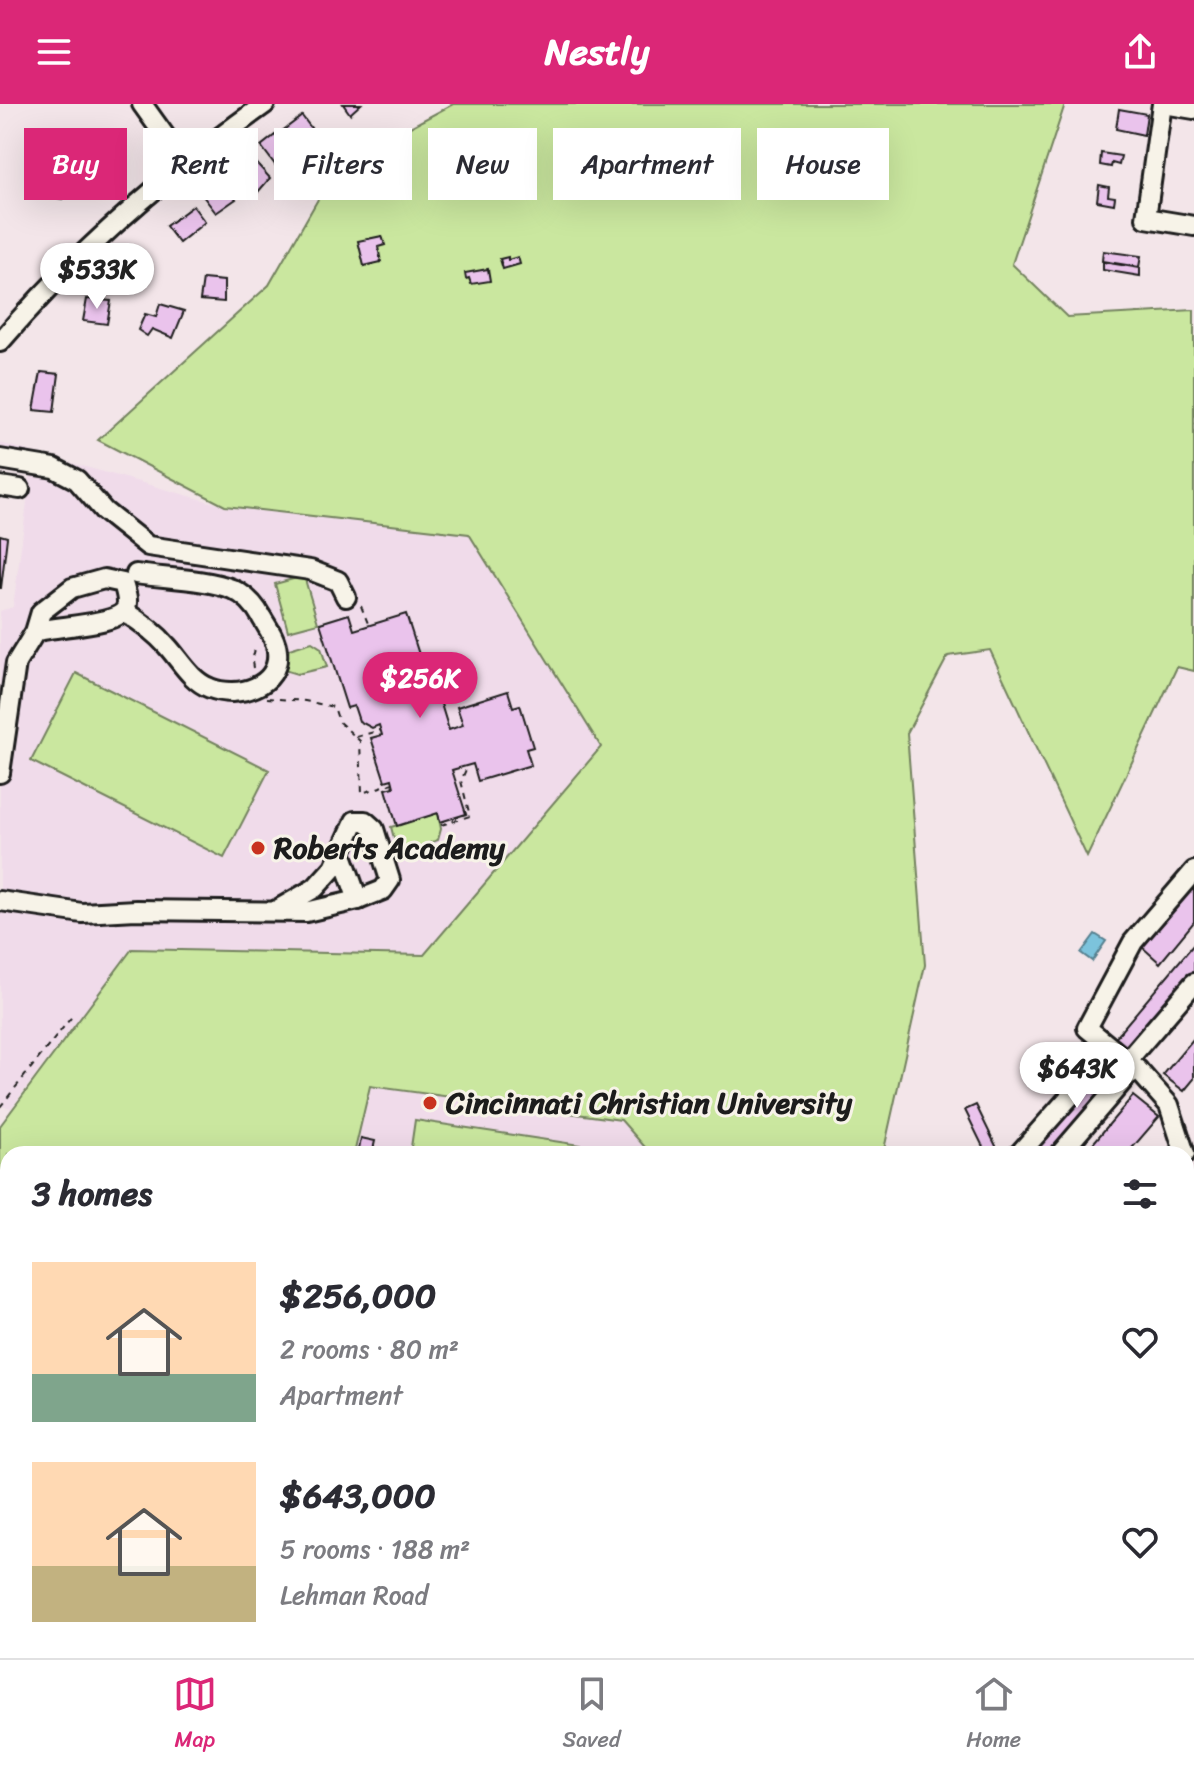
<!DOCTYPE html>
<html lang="en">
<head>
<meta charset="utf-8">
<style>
	body { margin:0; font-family:Sriracha,sans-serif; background:#f7f7f7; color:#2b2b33; height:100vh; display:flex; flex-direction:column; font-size:30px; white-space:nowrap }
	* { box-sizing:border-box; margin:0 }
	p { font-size:26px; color:#7c7c81 }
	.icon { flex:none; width:44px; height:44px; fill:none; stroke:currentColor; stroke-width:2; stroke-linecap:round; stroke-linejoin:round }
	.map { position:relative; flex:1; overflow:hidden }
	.sheet { position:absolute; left:0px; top:1042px; width:1194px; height:512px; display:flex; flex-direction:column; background:#fff; border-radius:24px 24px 0 0; box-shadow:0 8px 32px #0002 }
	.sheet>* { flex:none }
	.hud { position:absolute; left:24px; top:24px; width:1146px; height:72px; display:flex; gap:16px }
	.price { position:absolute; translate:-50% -68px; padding:0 18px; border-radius:28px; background:#fff; color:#222; font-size:26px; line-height:52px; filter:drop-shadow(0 2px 4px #0008) }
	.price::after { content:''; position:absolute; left:50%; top:48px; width:24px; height:18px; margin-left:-12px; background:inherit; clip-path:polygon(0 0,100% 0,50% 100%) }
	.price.active { background:#db2777; color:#fff }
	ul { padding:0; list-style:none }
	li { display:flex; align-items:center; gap:24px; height:200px; padding:0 32px }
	li span { display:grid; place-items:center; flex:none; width:224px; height:160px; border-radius:0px; color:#555 }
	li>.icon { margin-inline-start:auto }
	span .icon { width:96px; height:96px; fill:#fffc; stroke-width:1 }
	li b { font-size:34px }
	h2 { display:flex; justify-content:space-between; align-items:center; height:96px; padding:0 32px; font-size:34px }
	.tag { padding:0 28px; border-radius:0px; background:#fff; box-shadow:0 8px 32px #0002; font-size:28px; line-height:72px }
	.tag.active { background:#db2777; color:#fff }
	header { display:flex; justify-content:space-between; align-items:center; height:104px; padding:0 32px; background:#db2777; color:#fff; font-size:36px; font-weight:700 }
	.tab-bar { display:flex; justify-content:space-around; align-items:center; height:112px; border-top:2px solid #e1e1e2; background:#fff; font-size:22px; color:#7c7c81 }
	.tab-bar a { display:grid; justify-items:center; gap:4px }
	.tab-bar .active { color:#db2777 }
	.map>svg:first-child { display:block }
	.built { fill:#f0dbea }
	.green { fill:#cae79f; stroke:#73825e; stroke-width:2 }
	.water { fill:#7cc3dc; stroke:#56808f; stroke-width:2 }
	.building { fill:#eac3ec; stroke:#1c1c1c; stroke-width:2 }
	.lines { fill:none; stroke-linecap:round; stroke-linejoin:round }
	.minor-casing { stroke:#1c1c1c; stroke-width:24 }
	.path { stroke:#1c1c1c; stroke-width:2; stroke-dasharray:6 6; stroke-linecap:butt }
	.minor { stroke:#f7f3e8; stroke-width:18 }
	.poi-dot { fill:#c8321e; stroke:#f7f3e8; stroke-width:3 }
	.labels { text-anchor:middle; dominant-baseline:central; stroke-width:6; stroke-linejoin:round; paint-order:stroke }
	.poi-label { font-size:30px; font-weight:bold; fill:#1c1c1c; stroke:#f7f3e8; text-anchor:start }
</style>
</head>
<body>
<header><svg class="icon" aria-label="menu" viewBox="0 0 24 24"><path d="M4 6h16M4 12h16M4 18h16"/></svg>Nestly<svg class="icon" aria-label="share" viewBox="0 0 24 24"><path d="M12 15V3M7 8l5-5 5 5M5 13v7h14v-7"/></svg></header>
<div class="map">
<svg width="1194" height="1554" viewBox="0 0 1194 1554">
	<rect width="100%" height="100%" fill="#f3e5e9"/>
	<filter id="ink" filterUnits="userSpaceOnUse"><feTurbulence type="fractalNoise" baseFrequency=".0125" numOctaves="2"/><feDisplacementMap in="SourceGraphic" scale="16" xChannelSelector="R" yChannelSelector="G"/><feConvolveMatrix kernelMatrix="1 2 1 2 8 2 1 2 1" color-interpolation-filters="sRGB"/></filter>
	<g filter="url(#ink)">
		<g class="built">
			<polygon points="0,339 225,402 469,430 601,643 424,851 132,845 11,1004 0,1002 0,507 13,503 31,368 0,363"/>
			<polygon points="369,982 621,1016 651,1050 354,1050"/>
			<polygon points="419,1546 855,1546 854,1554 419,1554"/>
		</g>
		<g class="green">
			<polygon points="453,0 1065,0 1012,160 1067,213 1194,206 1194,567 1177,563 1087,753 990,546 948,552 907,629 925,861 883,1050 651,1050 621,1016 370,982 354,1050 8,1050 8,1111 0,1111 0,1022 132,845 424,851 601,643 469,430 225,402 98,336 269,181 337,62"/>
			<polygon points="304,472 318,519 288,527 275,480"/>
			<polygon points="312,538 321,544 327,563 297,570 284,566 289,545"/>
			<polygon points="76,569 269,666 224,754 31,657"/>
			<polygon points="438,709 441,725 438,736 408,747 396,742 391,723"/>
			<polygon points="415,1016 613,1046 612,1050 410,1050"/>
			<polygon points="1194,1203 1194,1460 1186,1455 1186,1206"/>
			<polygon points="855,1546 1124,1546 1139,1554 854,1554"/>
		</g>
		<polygon class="water" points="1095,830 1106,837 1092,857 1081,849"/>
		<g class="building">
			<polygon points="343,0 361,0 350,10"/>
			<polygon points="1119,5 1147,10 1144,31 1116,25"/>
			<polygon points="302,12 311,24 292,42 281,28"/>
			<polygon points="275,31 292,55 279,66 261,42"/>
			<polygon points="1101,49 1121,52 1119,61 1112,59 1111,63 1100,61"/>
			<polygon points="250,52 270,74 258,88 236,63"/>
			<polygon points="101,58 115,64 112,70 98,64"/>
			<polygon points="39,64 64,73 68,76 66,82 39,76 40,73 36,72"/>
			<polygon points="34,77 66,86 63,95 31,89"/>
			<polygon points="224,78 236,95 216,109 203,92"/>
			<polygon points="1099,81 1109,83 1108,92 1115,93 1114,100 1097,97"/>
			<polygon points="193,102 205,118 179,139 166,122"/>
			<polygon points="382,132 385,141 378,143 381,158 364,162 358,137"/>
			<polygon points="1103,147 1141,152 1139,163 1102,157"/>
			<polygon points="508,153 508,156 518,153 520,160 503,165 500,155"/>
			<polygon points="1103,158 1140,164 1140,172 1103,166"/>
			<polygon points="488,165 490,177 471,180 469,174 466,175 465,169"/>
			<polygon points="203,175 224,177 224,198 200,196"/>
			<polygon points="87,195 111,197 107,220 83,217"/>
			<polygon points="160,200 184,207 173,234 152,225 147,232 138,226 145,210 156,213"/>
			<polygon points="41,268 59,270 54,308 34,306"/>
			<polygon points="0,431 7,433 1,484 0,484"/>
			<polygon points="349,510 354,526 406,510 423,563 429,561 449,626 463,621 457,603 508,587 513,603 520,601 533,643 526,645 531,661 478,677 473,660 452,666 466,710 440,718 438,709 397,722 386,685 394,683 392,675 385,677 371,634 382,631 379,621 372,624 359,617 354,602 347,604 320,519"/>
			<polygon points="1194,780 1194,818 1160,859 1141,842"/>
			<polygon points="1194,840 1194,875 1131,950 1114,935"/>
			<polygon points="1194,934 1194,975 1184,987 1163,971"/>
			<polygon points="1106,956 1123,970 1054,1050 1025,1050"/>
			<polygon points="1133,992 1159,1013 1127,1050 1084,1050"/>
			<polygon points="976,1001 997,1044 986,1049 965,1006"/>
			<polygon points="361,1034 375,1037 372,1050 358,1050"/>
			<polygon points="1194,1119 1194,1171 1186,1184 1186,1132"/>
			<polygon points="0,1130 8,1131 8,1148 0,1147"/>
			<polygon points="0,1208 8,1209 8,1231 0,1231"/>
			<polygon points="1,1302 8,1303 8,1321 0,1320"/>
			<polygon points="3,1337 8,1338 8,1357 1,1356"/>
			<polygon points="0,1361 8,1362 8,1380 0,1379"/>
			<polygon points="0,1420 8,1421 7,1445 0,1444"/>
			<polygon points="0,1453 7,1454 2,1477 0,1477"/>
			<polygon points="750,1546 812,1546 822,1551 820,1554 745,1554"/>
		</g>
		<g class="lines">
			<g class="minor-casing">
				<g id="minor">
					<polyline points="142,0 185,60"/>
					<polyline points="1162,0 1146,114 1194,122"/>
					<polyline points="1164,0 1194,5"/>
					<path d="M 0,238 C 77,148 168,69 265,0"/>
					<polyline points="0,355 54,364 77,376 104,407 148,442 310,466 338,477 346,493"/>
					<polyline points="0,382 20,385"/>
					<path d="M 125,508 C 141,518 155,528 167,542 C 180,556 191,577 210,584 C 237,595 281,583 277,547 C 276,535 268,524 262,514 C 255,501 246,491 232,485 C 208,475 163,474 136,470"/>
					<path d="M 0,669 L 16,559 L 35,528 L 41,508 L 72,484 L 104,475 L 123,479 C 125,487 129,496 126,504 C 118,522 55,521 35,528"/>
					<polyline points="341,748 358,796"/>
					<polyline points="0,797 82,809 136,806 306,808 358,796 383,786 390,776 374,725 365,717 355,717 334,763 315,784 275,807"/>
					<polyline points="1127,957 1194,879"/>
					<polyline points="1019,1050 1112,945"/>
					<polyline points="1060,1050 1128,971 1138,966"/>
					<polyline points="1185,1050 1169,1001 1138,966 1087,924 1133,838 1194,767"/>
					<polyline points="0,1179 8,1180"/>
					<polyline points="621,1546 624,1554"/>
					<polyline points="28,1554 29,1546"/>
					<polyline points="559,1554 587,1546"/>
					<polyline points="836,1554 837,1546"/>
				</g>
			</g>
			<g class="path">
				<polyline points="361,502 369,522"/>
				<polyline points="253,564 252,557 256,541"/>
				<polyline points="267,594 305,597 334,603 339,618 360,637 362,689 393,679"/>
				<polyline points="356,633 381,626"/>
				<polyline points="441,721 470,712 461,677 468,661"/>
				<polyline points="0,1003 74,910"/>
				<polyline points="683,1554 687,1546"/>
				<polyline points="729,1554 734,1546"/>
			</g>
			<use href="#minor" class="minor"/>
		</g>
	</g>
	<g class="poi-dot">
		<circle cx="258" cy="744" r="8"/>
		<circle cx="430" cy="999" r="8"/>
	</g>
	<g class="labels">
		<g class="poi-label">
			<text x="274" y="744">Roberts Academy</text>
			<text x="446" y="999">Cincinnati Christian University</text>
		</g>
	</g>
</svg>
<b class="price" style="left:97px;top:207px">$533K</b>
<b class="price active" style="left:420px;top:616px">$256K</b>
<b class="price" style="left:1077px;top:1006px">$643K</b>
<div class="hud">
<a class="tag active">Buy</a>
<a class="tag">Rent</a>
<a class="tag">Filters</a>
<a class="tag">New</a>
<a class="tag">Apartment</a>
<a class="tag">House</a>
</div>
<section class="sheet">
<h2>3 homes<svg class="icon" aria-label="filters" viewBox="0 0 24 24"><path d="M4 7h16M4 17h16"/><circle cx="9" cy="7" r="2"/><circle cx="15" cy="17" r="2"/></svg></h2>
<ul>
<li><span style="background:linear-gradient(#ffd9b3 70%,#7fa58c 0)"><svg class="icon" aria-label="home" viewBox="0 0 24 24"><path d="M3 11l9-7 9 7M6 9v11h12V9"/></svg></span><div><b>$256,000</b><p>2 rooms · 80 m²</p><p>Apartment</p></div><svg class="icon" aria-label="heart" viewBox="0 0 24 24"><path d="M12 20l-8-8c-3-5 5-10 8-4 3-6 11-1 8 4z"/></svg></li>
<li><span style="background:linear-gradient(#ffd9b3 65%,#c2b280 0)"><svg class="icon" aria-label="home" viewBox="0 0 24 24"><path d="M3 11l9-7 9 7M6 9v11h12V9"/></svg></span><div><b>$643,000</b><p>5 rooms · 188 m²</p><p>Lehman Road</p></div><svg class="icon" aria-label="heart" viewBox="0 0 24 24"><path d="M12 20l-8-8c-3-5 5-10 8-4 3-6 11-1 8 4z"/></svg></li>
</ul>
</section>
</div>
<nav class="tab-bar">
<a class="active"><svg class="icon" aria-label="map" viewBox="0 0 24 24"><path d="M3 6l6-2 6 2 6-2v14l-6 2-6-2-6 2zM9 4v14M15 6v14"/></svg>Map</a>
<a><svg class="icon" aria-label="saved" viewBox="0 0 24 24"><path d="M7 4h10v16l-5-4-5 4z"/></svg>Saved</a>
<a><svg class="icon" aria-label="home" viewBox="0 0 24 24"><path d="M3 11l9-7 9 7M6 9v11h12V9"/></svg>Home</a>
</nav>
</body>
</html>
